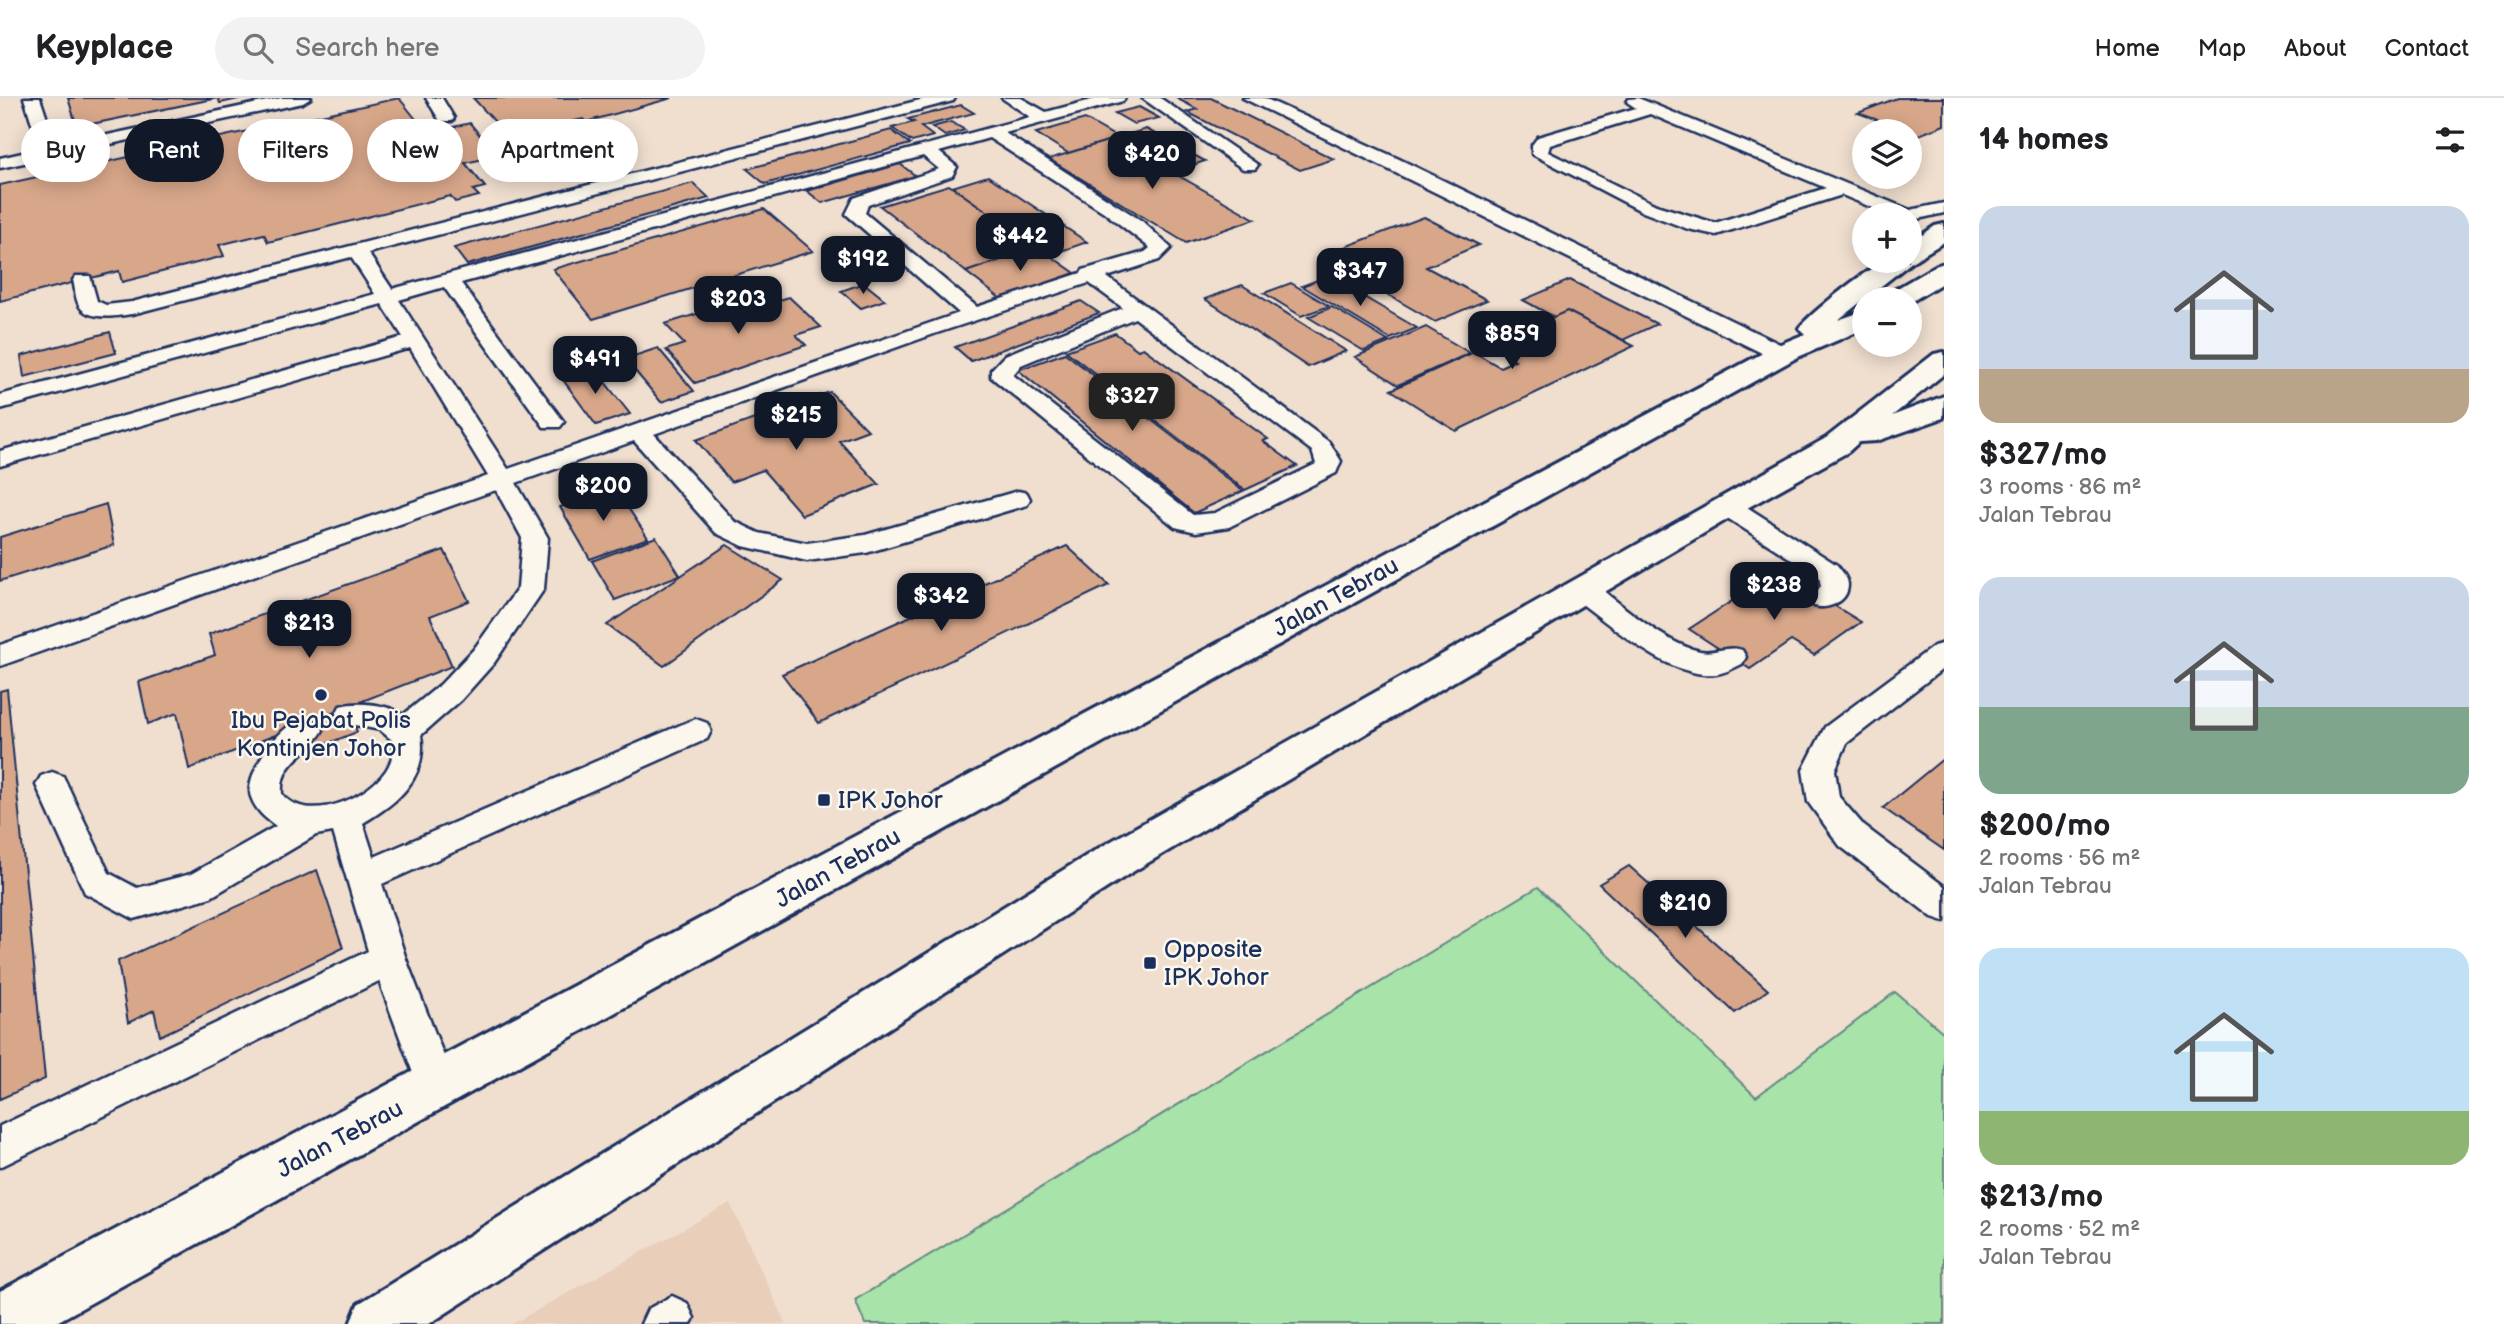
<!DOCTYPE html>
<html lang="en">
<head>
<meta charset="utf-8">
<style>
	body { margin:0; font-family:"Balsamiq Sans",sans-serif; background:#f2f2f2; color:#202124; height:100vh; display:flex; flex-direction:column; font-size:26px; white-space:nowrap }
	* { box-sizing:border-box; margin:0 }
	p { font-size:23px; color:#757577 }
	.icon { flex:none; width:38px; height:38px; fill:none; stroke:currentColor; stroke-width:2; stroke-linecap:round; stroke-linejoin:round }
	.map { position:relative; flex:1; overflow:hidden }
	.sheet { display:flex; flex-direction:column; background:#fff; width:560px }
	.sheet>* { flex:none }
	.banner { position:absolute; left:21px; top:21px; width:665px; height:63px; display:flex; gap:14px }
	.controls { position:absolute; left:1852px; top:21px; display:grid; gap:14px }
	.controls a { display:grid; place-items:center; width:70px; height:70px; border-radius:50%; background:#fff; box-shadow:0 4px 18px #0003; font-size:35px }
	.price { position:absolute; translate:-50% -60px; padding:0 16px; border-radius:14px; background:#111827; color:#fff; font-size:23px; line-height:46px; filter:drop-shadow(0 2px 4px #0008) }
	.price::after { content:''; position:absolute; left:50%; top:42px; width:21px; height:16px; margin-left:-10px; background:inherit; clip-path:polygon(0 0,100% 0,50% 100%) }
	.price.selected { background:#222; color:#fff }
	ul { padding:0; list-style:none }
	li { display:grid; align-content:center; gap:14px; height:371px; padding:0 35px }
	li span { display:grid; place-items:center; height:217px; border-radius:21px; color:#555 }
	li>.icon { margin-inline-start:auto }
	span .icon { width:126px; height:126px; fill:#fffc; stroke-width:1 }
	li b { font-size:30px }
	h2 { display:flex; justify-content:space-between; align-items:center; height:84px; padding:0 35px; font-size:30px }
	.chip { padding:0 24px; border-radius:32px; background:#fff; box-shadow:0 4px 18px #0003; font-size:24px; line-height:63px }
	.chip.selected { background:#111827; color:#fff }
	header { display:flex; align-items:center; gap:42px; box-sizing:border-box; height:98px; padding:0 35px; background:#fff; border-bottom:2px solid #e0e0e0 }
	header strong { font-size:33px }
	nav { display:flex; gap:38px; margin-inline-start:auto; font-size:24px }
	.search { width:490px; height:63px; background:#f2f2f2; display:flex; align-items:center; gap:18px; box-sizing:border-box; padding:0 24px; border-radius:38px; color:#757577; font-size:26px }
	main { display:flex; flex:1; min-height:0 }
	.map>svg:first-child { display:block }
	.built { fill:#e9ceba }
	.green { fill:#a8e3a9; stroke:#628984; stroke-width:2 }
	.building { fill:#d8a78a; stroke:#1b2f5e; stroke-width:2 }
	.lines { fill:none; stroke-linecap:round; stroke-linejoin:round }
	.service-casing { stroke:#1b2f5e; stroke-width:5 }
	.trunk-casing { stroke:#1b2f5e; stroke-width:6 }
	.service { fill:#fbf7ec; fill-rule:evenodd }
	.trunk { fill:#fbf7ec; fill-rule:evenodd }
	.poi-dot { fill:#1b2f5e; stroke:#fbf7ec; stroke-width:2.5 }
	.labels { text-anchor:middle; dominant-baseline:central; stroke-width:5; stroke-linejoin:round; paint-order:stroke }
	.street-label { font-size:24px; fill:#1b2f5e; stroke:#fbf7ec }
	.poi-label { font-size:24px; fill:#1b2f5e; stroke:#fbf7ec; text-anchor:start }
</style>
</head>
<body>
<header>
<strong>Keyplace</strong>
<div class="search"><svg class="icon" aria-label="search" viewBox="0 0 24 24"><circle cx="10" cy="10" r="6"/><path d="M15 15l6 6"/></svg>Search here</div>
<nav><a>Home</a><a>Map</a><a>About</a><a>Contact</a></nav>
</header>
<main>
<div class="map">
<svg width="1944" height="1226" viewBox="0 0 1944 1226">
	<rect width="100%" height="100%" fill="#f0dfcf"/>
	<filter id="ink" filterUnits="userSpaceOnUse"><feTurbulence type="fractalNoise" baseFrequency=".0143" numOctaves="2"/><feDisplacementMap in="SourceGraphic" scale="14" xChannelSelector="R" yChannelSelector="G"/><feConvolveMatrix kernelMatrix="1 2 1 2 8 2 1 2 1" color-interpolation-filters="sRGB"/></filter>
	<g filter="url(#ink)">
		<polygon class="built" points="730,1105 786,1226 512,1226"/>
		<polygon class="green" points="1538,789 1756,999 1895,894 1944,935 1944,1226 865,1226 855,1202"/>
		<g class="building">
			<polygon points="68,0 243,0 220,5 218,0 77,29"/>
			<polygon points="399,0 427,35 470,25 497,58 465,65 485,89 473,92 479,98 455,104 450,98 268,144 264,136 219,147 224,158 122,184 119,173 0,203 0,87"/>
			<polygon points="473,0 672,0 586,24 583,21 508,38"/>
			<polygon points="1176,0 1211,0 1334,61 1300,72 1187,14 1197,11"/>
			<polygon points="1897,0 1944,0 1944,27 1919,37 1858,15"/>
			<polygon points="961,7 974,15 921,29 933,38 912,44 892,30 914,24 908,21"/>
			<polygon points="1139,9 1159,20 1134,26 1115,15"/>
			<polygon points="1085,21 1118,40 1068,55 1036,35"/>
			<polygon points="951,24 965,32 945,38 932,29"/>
			<polygon points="1146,31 1205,63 1172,74 1114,41"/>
			<polygon points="891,32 910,46 765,86 747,71"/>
			<polygon points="1114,41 1172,74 1255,121 1186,145 1049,61"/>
			<polygon points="900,66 916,78 822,105 807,93"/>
			<polygon points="988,78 1087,144 1050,157 952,89"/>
			<polygon points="693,85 709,100 467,167 454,150"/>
			<polygon points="949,87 1038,149 966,174 880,108"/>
			<polygon points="764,111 813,153 593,221 553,171"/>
			<polygon points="1424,119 1479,147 1426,169 1487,202 1435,224 1321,158"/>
			<polygon points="1038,149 1075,175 1001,201 966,174"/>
			<polygon points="1328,178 1417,230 1390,241 1302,188"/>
			<polygon points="1570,182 1657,226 1623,242 1567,213 1554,219 1523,202"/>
			<polygon points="864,185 885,202 861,210 841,193"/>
			<polygon points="1291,185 1329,208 1301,218 1264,195"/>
			<polygon points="1242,187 1346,253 1308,269 1205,201"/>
			<polygon points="757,197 768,206 789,199 821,229 796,237 806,247 695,285 666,252 684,246 665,226"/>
			<polygon points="1081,203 1099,215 971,263 955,249"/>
			<polygon points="1332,209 1388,243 1364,253 1308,219"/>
			<polygon points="1567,213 1634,248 1456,333 1391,292 1474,254 1500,269 1515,262 1490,247"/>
			<polygon points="1426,229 1470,255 1398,287 1355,259"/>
			<polygon points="110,234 116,255 24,279 21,258"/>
			<polygon points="1115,235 1138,252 1143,250 1268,341 1263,343 1297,368 1245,392 1066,253"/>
			<polygon points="658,250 694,293 661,304 625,261"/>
			<polygon points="1065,255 1243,393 1194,415 1018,272"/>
			<polygon points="593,269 630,316 596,327 561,279"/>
			<polygon points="830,294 868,332 839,343 879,386 802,417 763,372 731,384 696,342"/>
			<polygon points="615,390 648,440 590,461 560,409"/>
			<polygon points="106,406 114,447 0,483 0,439"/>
			<polygon points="656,439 680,477 615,502 592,463"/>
			<polygon points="727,447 783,482 664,568 607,527"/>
			<polygon points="1067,448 1109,487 819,625 782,576"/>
			<polygon points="444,452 469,503 430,518 452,568 189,671 177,615 148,626 139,584 215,557 209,536"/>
			<polygon points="1778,473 1861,524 1814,557 1791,543 1750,571 1689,531"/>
			<polygon points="7,591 45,981 0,1001 0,593"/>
			<polygon points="349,609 357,634 314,651 306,625"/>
			<polygon points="1944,660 1944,752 1883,710"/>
			<polygon points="1629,768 1768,892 1735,915 1599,786"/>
			<polygon points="317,772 343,850 160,938 154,912 128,925 118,863"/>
		</g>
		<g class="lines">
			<g class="service-casing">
				<g id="service">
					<polygon points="24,0 40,0 56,48 281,0 311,0 303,5 59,57 65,74 56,79 50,78 43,61 0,70 0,60 40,51"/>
					<polygon points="426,0 442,0 454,20 452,23 440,23"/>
					<path d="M 928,0 L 955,0 L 953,3 L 368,155 L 392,191 L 1030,19 L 1002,0 L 1021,0 L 1046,14 L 1099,0 L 1125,0 L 1123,3 L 1005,35 L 1142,123 L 1171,150 L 1159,162 L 1107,179 L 1329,344 L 1341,363 L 1336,375 L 1229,429 L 1196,434 L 1175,429 L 991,279 L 991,272 L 1005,257 L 1123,210 L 1089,185 L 934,236 L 654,336 L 734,423 L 759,435 L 807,445 L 865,437 L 1018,393 L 1027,395 L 1030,401 L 1027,407 L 866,455 L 807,463 L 743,448 L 716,435 L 634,343 L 516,385 L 548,440 L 544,491 L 494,565 L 461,602 L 421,637 C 428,680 397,705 363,725 L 374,759 L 685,625 L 696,621 L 707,625 L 711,633 L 707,641 L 382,786 L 406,861 L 456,989 L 451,1002 L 437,1008 L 423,1002 L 379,883 L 0,1069 L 0,1028 L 368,853 L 333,734 L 316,737 L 211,799 L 134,821 L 85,795 L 36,687 L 41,678 L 52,674 L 63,678 L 109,775 L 137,790 L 191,776 L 276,728 C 265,720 256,713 251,699 C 243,676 283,620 308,620 C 312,620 315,623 319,624 L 323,632 C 310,656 279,663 282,696 C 308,730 384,695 392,659 C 394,654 392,647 392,642 L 380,632 L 340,624 L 336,616 L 340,608 C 357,603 389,606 403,617 L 441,586 L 474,551 L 518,490 L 522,440 L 496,392 L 0,568 L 0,547 L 488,378 L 410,250 L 0,368 L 0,353 L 403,239 L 382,206 L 0,311 L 0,297 L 375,196 L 351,159 L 132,216 C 117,218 85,224 78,205 C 75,198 75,189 73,182 L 76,178 L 90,178 L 97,203 L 106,207 L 132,204 ZM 989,40 L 1104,114 L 1150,150 L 1145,154 L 1083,172 L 1081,175 L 977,209 L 865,115 L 868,107 L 952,78 L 957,69 L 939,54 ZM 923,58 L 939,71 L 854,100 L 846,116 L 959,215 L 508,371 L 399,202 L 444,189 L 544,329 L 560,329 L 564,324 L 461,185 ZM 1135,220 L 1312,353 L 1316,366 L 1215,415 L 1193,417 L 1013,277 L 1021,267 Z"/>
					<polygon points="1142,0 1160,0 1258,67 1255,71 1243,71"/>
					<polygon points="1243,0 1264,0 1399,61 1790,251 1793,256 1790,261 1774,261"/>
					<path d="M 1638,0 L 1910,112 L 1944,105 L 1944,115 L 1909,123 L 1909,117 L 1890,117 L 1842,97 L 1716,137 L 1688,131 L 1643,114 L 1532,56 L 1532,47 L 1538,39 L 1636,10 L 1627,4 L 1629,1 ZM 1650,16 L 1826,90 L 1715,125 L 1656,107 L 1548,54 L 1550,47 Z"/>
					<path d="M 1727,400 L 1736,402 L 1837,467 C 1841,473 1848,479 1848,487 C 1848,504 1828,512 1814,508 L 1810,501 L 1821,488 L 1819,479 L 1718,414 L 1714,408 L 1718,402 Z"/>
					<path d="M 1584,484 L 1594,486 C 1623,507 1664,546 1700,553 C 1715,556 1727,547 1742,552 L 1746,559 L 1742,566 C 1734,570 1725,575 1716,576 C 1669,581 1610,526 1574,500 L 1571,493 L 1574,486 Z"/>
					<polygon points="1944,545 1944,570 1847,645 1835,672 1839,699 1864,728 1944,788 1944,823 1932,819 1840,748 1808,704 1803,672 1825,629 1934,548"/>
					<polygon points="672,1198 687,1205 694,1220 691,1226 641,1226 648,1211"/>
				</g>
			</g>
			<g class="trunk-casing">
				<g id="trunk">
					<path d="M 1944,126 L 1944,144 L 1913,163 L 1838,222 L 1864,213 L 1864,231 L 1798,259 L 53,1226 L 0,1226 L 0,1193 L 1778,247 L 1805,236 L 1799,230 C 1809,217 1873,165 1887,163 C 1894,161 1902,163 1909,163 L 1909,146 L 1935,128 Z"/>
					<polygon points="1944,165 1944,184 1909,205 1909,201 1885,201 1889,195 1935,168"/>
					<polygon points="1944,254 1944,276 1892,318 1944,298 1943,320 1877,343 1859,344 1848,354 1738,415 1129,776 429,1226 350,1226 358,1206 1099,750 1826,340 1934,256"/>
				</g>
			</g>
			<use href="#service" class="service"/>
			<use href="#trunk" class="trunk"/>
		</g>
	</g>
	<g class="poi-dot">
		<circle cx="321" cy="597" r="7"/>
		<rect x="817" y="695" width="14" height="14" rx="3.5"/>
		<rect x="1143" y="858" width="14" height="14" rx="3.5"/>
	</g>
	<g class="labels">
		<g class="street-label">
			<text transform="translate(1336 499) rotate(-29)">Jalan Tebrau</text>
			<text transform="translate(838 770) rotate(-29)">Jalan Tebrau</text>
			<text transform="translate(340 1041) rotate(-28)">Jalan Tebrau</text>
		</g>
		<g class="poi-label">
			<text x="321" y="622" text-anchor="middle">Ibu Pejabat Polis<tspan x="321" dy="28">Kontinjen Johor</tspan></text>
			<text x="838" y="702">IPK Johor</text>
			<text x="1164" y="851">Opposite<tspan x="1164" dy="28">IPK Johor</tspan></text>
		</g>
	</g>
</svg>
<div class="controls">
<a><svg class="icon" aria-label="layers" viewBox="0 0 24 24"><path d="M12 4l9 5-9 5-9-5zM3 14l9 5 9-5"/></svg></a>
<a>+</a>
<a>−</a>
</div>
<b class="price" style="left:1152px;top:93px">$420</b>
<b class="price" style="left:1020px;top:175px">$442</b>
<b class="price" style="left:863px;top:198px">$192</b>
<b class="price" style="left:1360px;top:210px">$347</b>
<b class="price" style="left:738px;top:238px">$203</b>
<b class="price" style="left:1512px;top:273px">$859</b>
<b class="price" style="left:595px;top:298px">$491</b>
<b class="price selected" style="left:1132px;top:335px">$327</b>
<b class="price" style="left:796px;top:354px">$215</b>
<b class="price" style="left:603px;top:425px">$200</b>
<b class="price" style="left:1774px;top:524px">$238</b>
<b class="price" style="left:941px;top:535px">$342</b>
<b class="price" style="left:309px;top:562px">$213</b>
<b class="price" style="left:1685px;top:842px">$210</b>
<div class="banner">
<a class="chip">Buy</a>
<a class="chip selected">Rent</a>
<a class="chip">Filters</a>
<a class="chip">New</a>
<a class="chip">Apartment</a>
</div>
</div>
<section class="sheet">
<h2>14 homes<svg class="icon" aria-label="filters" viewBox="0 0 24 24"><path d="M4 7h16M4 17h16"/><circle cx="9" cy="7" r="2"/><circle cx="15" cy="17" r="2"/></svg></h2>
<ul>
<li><span style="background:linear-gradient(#c9d6e8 75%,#b9a48a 0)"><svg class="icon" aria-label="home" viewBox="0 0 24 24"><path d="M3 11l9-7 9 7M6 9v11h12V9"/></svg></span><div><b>$327/mo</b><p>3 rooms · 86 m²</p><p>Jalan Tebrau</p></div></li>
<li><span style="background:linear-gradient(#c9d6e8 60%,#7fa58c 0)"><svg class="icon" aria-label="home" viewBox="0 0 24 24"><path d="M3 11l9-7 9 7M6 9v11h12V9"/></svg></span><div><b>$200/mo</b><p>2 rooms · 56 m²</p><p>Jalan Tebrau</p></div></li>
<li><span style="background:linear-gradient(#bfe0f5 75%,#8fb573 0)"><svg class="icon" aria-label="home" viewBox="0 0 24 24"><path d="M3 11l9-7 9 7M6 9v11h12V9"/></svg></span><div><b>$213/mo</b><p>2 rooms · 52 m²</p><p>Jalan Tebrau</p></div></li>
</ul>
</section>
</main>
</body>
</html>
